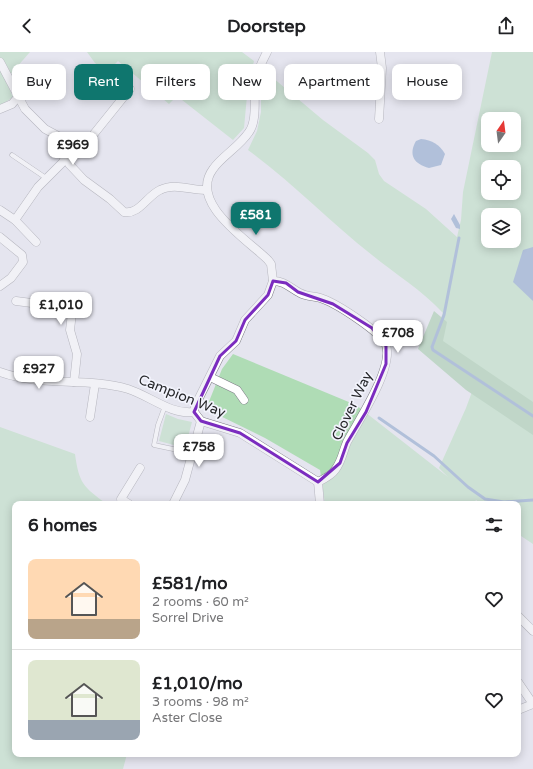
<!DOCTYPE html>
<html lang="en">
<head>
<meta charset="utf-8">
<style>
	body { margin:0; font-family:"Varela Round",sans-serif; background:#f2f2f2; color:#202124; height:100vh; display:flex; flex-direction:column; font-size:15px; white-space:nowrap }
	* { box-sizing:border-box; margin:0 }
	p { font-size:13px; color:#757577 }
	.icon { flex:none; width:22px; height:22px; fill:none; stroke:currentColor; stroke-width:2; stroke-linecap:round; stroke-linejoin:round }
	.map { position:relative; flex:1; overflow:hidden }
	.details { position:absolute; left:12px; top:449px; width:509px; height:256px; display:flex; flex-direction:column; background:#fff; border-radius:8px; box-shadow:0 2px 10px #0003 }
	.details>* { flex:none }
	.top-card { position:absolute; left:12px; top:12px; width:509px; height:36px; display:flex; gap:8px }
	.needle { width:26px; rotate:14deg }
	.buttons { position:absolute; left:481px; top:60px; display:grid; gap:8px }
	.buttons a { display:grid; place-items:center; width:40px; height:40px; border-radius:8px; background:#fff; box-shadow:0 2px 10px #0003; font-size:20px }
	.price { position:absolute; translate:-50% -34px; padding:0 9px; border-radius:8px; background:#fff; color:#222; font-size:13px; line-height:26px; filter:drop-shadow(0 1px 2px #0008) }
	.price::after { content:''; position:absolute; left:50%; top:24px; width:12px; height:9px; margin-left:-6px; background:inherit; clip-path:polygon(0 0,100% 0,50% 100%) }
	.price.on { background:#0f766e; color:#fff }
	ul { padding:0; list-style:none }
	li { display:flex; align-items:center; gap:12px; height:100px; padding:0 16px }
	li+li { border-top:1px solid #e0e0e0 }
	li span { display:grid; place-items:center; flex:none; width:112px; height:80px; border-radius:8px; color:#555 }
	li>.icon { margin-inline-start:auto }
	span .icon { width:48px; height:48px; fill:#fffc; stroke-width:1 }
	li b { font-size:17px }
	h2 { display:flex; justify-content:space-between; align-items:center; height:48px; padding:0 16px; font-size:17px }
	.chip { padding:0 14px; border-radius:8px; background:#fff; box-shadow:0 2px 10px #0003; font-size:14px; line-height:36px }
	.chip.on { background:#0f766e; color:#fff }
	header { display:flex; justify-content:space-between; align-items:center; height:52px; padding:0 16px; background:#fff; font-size:18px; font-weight:700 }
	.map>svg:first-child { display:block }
	.green { fill:#afdcb5; fill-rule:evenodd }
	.forest { fill:#92c39a }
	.water { fill:#7293c1 }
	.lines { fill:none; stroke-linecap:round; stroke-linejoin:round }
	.stream { stroke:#7293c1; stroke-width:3 }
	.service-casing { stroke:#7d7d86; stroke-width:5 }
	.minor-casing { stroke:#7d7d86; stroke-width:9 }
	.service { stroke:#fff; stroke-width:4 }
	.minor { stroke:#fff; stroke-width:8 }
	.marked { fill:none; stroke:#7b2cbf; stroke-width:3; stroke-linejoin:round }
	.labels { text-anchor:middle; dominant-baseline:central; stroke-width:3.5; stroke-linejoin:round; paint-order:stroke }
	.street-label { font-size:14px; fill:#26272a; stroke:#f2f3fc }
</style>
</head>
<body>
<header><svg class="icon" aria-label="back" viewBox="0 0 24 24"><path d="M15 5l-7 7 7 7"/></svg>Doorstep<svg class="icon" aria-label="share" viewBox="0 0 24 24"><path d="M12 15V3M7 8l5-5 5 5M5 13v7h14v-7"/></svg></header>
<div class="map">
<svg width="533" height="717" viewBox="0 0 533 717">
	<rect width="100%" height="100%" fill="#e5e5ef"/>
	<g class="green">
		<polygon points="0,0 30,0 9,24 0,10"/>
		<polygon points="87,0 242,0 254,9 248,33 244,76 233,88 177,44 169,52 118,9 107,20 95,11"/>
		<path d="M 492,0 L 533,0 L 533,492 L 518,482 L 518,452 L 481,452 L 476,448 L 474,452 L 325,452 L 320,418 L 265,386 L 206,357 L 222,317 L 233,302 L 356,353 L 448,425 L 439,416 L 466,356 L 476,329 L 428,298 L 443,261 C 422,238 395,222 372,203 C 329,169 292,130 248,98 L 257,79 L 261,60 L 261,40 L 266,20 L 323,68 L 368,101 L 375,108 L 379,122 L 384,129 L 426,157 L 457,185 L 461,168 L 463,140 ZM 488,67 L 514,67 L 514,93 L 488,93 ZM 488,115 L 514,115 L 514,141 L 488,141 ZM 488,163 L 514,163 L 514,189 L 488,189 Z"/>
		<polygon points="0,16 13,45 0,54"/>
		<polygon points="166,362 178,367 192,370 185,396 159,389"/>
		<path d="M 0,375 L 75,402 C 79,431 83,435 107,452 L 15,452 L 15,702 L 127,702 L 123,717 L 0,717 Z"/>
	</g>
	<polygon class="forest" points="434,259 447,270 443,289 533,350 533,383 466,338 418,297"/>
	<g class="water">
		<path d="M 421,87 C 432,88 440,93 445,102 L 441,113 L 429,116 C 414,112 408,103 416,89 Z"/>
		<polygon points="454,162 460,173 460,177 456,176 451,167"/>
		<polygon points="533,195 533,249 513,230 523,198"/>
	</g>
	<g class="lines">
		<g class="stream">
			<polyline points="459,186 444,263 432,295 433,298 533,364"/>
			<polyline points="379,366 434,404 468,435 485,447 504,450 533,448"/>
		</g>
		<g class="service-casing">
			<g id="service">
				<polyline points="12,103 46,126"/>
				<polyline points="165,354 158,373 154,393 192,401"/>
			</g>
		</g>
		<g class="minor-casing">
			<g id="minor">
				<path d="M 0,10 L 25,57 L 45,77 L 60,85 L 65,91 L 69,112 L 84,128 L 110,147 L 124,160 C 139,163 147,144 160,138 C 175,130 192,139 207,138"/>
				<polyline points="0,57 12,52 18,45"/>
				<polyline points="379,67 382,16 380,0"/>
				<polyline points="0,158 15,168 36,190"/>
				<polyline points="15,168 38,135 63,110 66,103 72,99 85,93 130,37"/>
				<polyline points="0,185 22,203 23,210 11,226 0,234"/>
				<path d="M 273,229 C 285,229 290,236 300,241 C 307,245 316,244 323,247 C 337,252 381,280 386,293 C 394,316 358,369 347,390 C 343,399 342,409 335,418 C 332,423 324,427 318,430"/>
				<polyline points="16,249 63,255 72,261 70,278 77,302 74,330"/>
				<path d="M 0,320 C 41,335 86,325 128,337 C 150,344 171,363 194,360 L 201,369 L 240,381 L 318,430 L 320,452"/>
				<polyline points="210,325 237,338 244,348"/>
				<path d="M 194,360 L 195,354 L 220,304 L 236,289 L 245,268 L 268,243 L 273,229 L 271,212 L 268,208 C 248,188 188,151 213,117 C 222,104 239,95 249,80 C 257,69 254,48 255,35 C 256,23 261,11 267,0"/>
				<polyline points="90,365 95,332"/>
				<polyline points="129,452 121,447 140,416"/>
				<polyline points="173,452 185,428 201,369"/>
				<polyline points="518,564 533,579"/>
				<polyline points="518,630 533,652"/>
				<polyline points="518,658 533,652"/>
			</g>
		</g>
		<use href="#service" class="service"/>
		<use href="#minor" class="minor"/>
	</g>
	<path d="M0 0H533V717H0ZM 273,229 L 286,231 L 298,240 L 333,252 L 372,276 L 386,294 L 386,312 L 366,360 L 347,391 L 340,411 L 318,430 L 240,381 L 201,369 L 194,360 L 220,304 L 236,289 L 245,268 L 268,243 Z" fill="#e5e5ef" fill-opacity=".55" fill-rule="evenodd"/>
	<path class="marked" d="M 273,229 L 286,231 L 298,240 L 333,252 L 372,276 L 386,294 L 386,312 L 366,360 L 347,391 L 340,411 L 318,430 L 240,381 L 201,369 L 194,360 L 220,304 L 236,289 L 245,268 L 268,243 Z"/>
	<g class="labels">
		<g class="street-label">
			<text transform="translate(182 344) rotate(22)">Campion Way</text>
			<text transform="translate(352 354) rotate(-64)">Clover Way</text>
		</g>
	</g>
</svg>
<div class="buttons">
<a><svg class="needle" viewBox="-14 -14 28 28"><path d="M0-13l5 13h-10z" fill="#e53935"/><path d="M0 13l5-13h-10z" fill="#757577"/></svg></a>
<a><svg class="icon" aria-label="locate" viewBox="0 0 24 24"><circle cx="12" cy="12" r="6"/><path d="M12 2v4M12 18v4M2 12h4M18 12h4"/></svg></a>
<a><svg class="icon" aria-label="layers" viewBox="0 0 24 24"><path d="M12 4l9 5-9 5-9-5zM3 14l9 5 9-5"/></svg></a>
</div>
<b class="price" style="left:73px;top:114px">£969</b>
<b class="price on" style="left:256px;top:184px">£581</b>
<b class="price" style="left:61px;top:274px">£1,010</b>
<b class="price" style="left:398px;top:302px">£708</b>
<b class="price" style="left:39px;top:338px">£927</b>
<b class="price" style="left:199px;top:416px">£758</b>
<div class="top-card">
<a class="chip">Buy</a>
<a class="chip on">Rent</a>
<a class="chip">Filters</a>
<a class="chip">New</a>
<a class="chip">Apartment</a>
<a class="chip">House</a>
</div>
<section class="details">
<h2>6 homes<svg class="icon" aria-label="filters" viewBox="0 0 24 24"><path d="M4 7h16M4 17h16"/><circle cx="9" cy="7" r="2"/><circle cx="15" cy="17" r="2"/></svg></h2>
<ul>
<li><span style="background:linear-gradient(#ffd9b3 75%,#b9a48a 0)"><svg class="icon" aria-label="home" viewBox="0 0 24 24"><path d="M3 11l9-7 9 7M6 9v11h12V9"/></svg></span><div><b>£581/mo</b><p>2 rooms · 60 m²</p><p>Sorrel Drive</p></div><svg class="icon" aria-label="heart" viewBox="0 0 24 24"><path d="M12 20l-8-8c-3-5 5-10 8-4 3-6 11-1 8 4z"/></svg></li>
<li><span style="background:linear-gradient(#dfe7d0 75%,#9aa5b1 0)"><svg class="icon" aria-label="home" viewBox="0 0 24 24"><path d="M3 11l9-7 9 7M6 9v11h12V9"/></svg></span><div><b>£1,010/mo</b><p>3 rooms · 98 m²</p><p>Aster Close</p></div><svg class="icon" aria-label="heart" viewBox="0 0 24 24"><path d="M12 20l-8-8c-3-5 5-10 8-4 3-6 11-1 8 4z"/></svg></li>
</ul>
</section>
</div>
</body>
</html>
